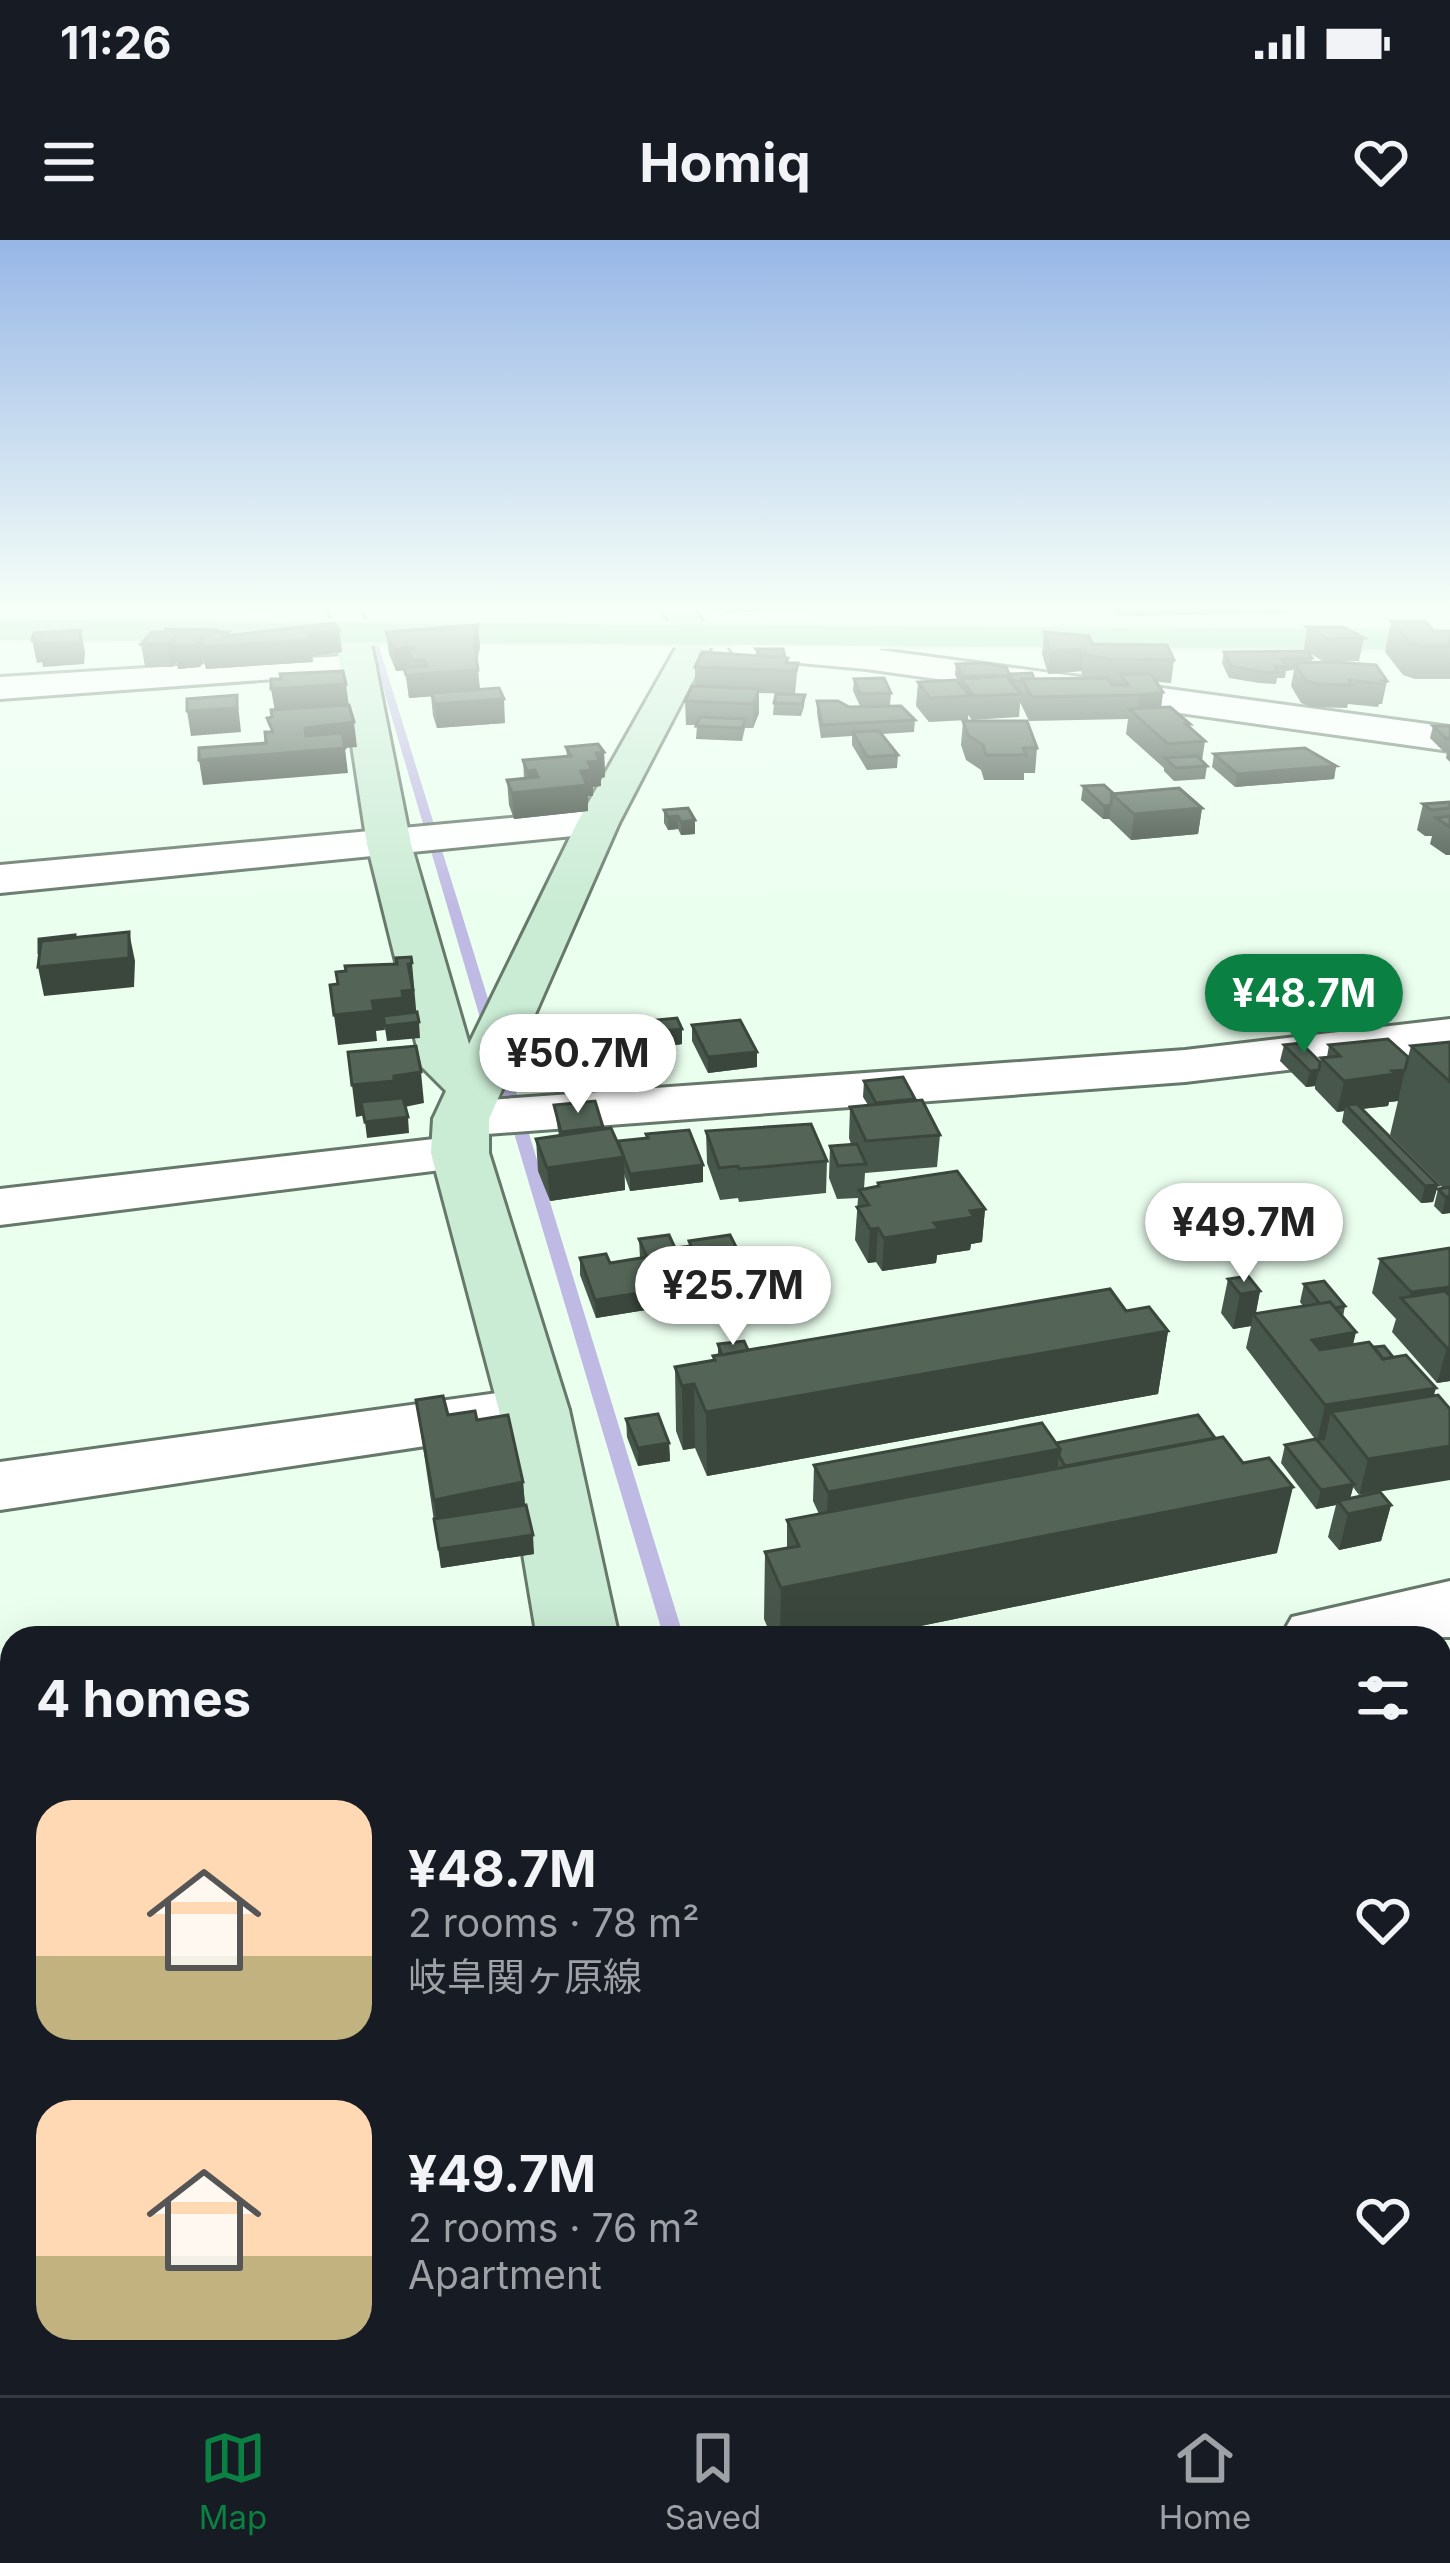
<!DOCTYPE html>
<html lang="en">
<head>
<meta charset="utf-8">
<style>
	body { margin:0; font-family:Inter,"Noto Sans JP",sans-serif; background:#20242c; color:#f1f3f6; height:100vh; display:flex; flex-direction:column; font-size:45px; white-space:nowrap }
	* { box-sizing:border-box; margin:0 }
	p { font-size:39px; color:#9ea1a6 }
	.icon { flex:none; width:66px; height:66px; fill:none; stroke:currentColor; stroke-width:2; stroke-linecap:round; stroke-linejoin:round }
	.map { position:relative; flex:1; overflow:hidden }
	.side { position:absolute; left:0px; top:1386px; width:1452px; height:771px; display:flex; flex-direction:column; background:#171b24; border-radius:36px 36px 0 0; box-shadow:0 12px 48px #0002 }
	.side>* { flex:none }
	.price { position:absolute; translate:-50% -102px; padding:0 27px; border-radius:42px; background:#fff; color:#222; font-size:39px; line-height:78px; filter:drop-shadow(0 3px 6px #0008) }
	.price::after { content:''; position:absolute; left:50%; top:72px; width:36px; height:27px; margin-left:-18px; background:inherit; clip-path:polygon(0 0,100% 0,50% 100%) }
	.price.on { background:#0b8043; color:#fff }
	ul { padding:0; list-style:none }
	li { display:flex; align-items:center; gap:36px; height:300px; padding:0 36px }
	li span { display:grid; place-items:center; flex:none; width:336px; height:240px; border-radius:36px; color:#555 }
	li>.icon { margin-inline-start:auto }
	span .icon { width:144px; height:144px; fill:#fffc; stroke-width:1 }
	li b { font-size:51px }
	h2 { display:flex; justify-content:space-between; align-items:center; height:144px; padding:0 36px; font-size:51px }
	.status { display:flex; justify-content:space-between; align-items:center; height:84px; padding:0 60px; background:#171b24; direction:ltr }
	.status svg { height:33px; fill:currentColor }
	header { display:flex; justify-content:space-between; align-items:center; height:156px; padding:0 36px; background:#171b24; font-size:54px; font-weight:700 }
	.dock { display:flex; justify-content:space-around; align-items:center; height:168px; border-top:3px solid #363941; background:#171b24; font-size:33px; color:#9ea1a6 }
	.dock a { display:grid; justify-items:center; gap:6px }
	.dock .on { color:#0b8043 }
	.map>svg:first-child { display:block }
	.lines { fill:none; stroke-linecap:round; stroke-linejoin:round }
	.stream { fill:#bfbae3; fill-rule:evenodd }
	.street-casing { stroke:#66786a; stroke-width:6 }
	.secondary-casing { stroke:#66786a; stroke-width:6 }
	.primary-casing { stroke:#e6e7e6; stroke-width:6 }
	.street { fill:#fff; fill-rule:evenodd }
	.secondary { fill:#caebd4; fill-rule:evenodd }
	.primary { fill:#95d7a9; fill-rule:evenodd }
	.wall { fill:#48574b }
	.shaded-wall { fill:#3b473d }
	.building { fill:#546557; stroke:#3b473d; stroke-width:3 }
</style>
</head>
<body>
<div class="status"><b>11:26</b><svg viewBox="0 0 49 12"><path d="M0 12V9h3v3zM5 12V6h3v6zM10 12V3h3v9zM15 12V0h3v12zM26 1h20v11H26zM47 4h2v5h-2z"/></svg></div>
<header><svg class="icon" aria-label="menu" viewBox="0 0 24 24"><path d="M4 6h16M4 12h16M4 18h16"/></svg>Homiq<svg class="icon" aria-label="heart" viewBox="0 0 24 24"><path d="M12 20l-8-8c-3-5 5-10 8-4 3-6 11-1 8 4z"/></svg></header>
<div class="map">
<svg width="1450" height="2155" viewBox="0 0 1450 2155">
	<rect width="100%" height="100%" fill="#ebffef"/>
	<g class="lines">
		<g class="stream">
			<polygon points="373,397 377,400 497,788 495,791 485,791 483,788 369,400"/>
			<polygon points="499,815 506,819 684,1398 664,1398 492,819"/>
			<polygon points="892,2145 922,2145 926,2155 896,2155"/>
		</g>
		<g class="street-casing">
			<g id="street">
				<polygon points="326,366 358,366 364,380 360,387 336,387"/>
				<polygon points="857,386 869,389 880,410 1450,487 1450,511 866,429 747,418 735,415 730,408 735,401 747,398 844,407 840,396"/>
				<polygon points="359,415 371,418 376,425 371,432 0,459 0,437"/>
				<polygon points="598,570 613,574 619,583 613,592 0,653 0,625"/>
				<polygon points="1450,779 1450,811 1185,842 461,896 481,901 489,913 481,925 0,985 0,949 460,896 441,891 433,879 441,867 461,862 1185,810"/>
				<polygon points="534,1148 559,1154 569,1170 559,1186 0,1270 0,1222"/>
				<polygon points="1450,1341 1450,1397 1280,1398 1292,1377"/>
				<polygon points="1450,1617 1450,1695 1440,1698 1440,1620"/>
				<polygon points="12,1915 12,2019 0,2021 0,1917"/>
			</g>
		</g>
		<g class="secondary-casing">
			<g id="secondary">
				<polygon points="660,366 692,366 710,394 711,406 619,583 489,879 489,913 569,1170 619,1398 537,1398 499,1170 431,913 433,879 446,851 422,827 367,604 335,393 352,383 369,393 411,604 469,804 577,583 677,406 676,394"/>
				<polygon points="710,2145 826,2145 830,2155 712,2155"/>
			</g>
		</g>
		<g class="primary-casing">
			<polygon id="primary" points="0,380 1450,390 1450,410 0,400"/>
		</g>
		<use href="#street" class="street"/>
		<use href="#secondary" class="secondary"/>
		<use href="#primary" class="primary"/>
	</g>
	<g class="wall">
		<polygon points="250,366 319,366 250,371"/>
		<polygon points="703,366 812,366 812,369 727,373"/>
		<polygon points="1107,366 1289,366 1288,373 1120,376"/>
		<polygon points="1297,366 1391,366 1299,368"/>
		<polygon points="1391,381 1434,391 1450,391 1450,439 1415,439 1403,435 1385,412"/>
		<polygon points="1307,387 1364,398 1359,421 1324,422 1308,412 1312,418 1311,423 1387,441 1382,464 1379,464 1378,467 1348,464 1347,468 1311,467 1301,463 1291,446 1294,430 1286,431 1285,438 1277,438 1276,444 1259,443 1229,438 1222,423 1224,412 1307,411 1304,409"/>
		<polygon points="218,390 218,392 229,396 339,390 342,412 312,416 313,422 206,429 204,420 200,427 178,429 177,422 172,427 145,427 141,404"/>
		<polygon points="386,392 480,407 477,420 480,449 505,483 437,488 433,476 431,456 409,458 405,430 396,431 389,414"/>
		<polygon points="1044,392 1092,404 1174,420 1171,443 1157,442 1163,452 1161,467 1190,484 1190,488 1205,501 1202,521 1207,526 1205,539 1174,541 1164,531 1164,528 1126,494 1128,479 1029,481 1020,462 1021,453 1019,477 972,480 968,475 968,480 929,482 916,466 918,442 959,443 955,435 956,424 1034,439 1083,438 1081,431 1048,434 1042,414"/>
		<polygon points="756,409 788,418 787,423 798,423 795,454 759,453 759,473 753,488 745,488 742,501 696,499 697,485 686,485 685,461 695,446 695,427 756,416"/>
		<polygon points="854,439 891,453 890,465 860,466 853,451"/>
		<polygon points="805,455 804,467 801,476 773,475 774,463"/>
		<polygon points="817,461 915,480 914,492 882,494 898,515 897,528 867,530 852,505 852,496 821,498 817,473"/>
		<polygon points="963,481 1037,508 1035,533 1024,533 1024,540 984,540 981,530 966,520 961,505"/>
		<polygon points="1433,486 1450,486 1450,522 1446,518 1447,512 1444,512 1430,498"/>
		<polygon points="566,507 604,512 605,537 601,538 601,546 593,547 593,556 588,556 588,571 514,579 509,565 507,540 524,538 523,520 567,517"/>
		<polygon points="1214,514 1336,526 1334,539 1235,547 1212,527"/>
		<polygon points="1083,546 1114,554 1202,568 1198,594 1131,600 1109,579 1103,579 1081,560"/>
		<polygon points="1450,562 1450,615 1446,615 1430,604 1432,596 1425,596 1417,590 1423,564"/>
		<polygon points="664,570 695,580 695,594 681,595 678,589 668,590 664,583"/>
		<polygon points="657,780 682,789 682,804 663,807 657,796"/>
		<polygon points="692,785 757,812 757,827 708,833 692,801"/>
		<polygon points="1450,802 1450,973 1442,974 1434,966 1438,949 1443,948 1390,895 1398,861 1389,862 1388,866 1362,869 1438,945 1433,962 1421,963 1342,882 1344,871 1337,872 1315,849 1315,846 1306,847 1280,821 1284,805 1320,822 1321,818 1327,817 1329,805 1408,817 1411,806"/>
		<polygon points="864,841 915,859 940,895 937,927 865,933 864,949 877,947 878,943 985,969 982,1002 971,1004 970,1010 937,1015 936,1023 882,1031 876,1022 868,1023 855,1000 858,958 837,959 829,938 830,906 851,904 849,898 850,867 868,865 863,857"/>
		<polygon points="554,865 603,889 618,904 646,898 646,894 703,925 703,942 630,951 624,934 625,950 550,961 538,931 536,899 559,896"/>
		<polygon points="706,891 827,921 826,953 739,962 738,958 720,960 707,923"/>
		<polygon points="639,999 675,1008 689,1006 689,1001 750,1053 673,1065 667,1052 658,1054 658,1068 596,1078 580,1035 580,1018 610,1023 640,1018"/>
		<polygon points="1450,1008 1450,1141 1437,1143 1392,1092 1396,1079 1372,1053 1380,1019"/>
		<polygon points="1228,1039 1260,1051 1256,1073 1303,1066 1300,1062 1304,1044 1345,1066 1343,1077 1353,1105 1374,1107 1393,1117 1406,1115 1359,1255 1353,1247 1350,1258 1391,1265 1381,1301 1339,1310 1328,1297 1336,1265 1316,1269 1281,1223 1285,1205 1315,1199 1246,1108 1251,1086 1233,1089 1221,1073"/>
		<polygon points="1126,1071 1168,1091 1158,1154 707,1236 695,1208 683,1210 676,1191 675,1127 713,1121 713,1116 718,1115 718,1104 748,1110"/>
		<polygon points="416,1160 448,1175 477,1180 523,1242 525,1265 534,1314 441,1328"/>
		<polygon points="626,1179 669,1203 670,1221 638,1226 627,1197"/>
		<polygon points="1056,1203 1277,1313 862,1398 772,1398 764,1379 765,1312 787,1308 787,1280 819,1274 813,1261 814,1225"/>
		<polygon points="1278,2145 1440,2145 1450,2155 1283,2155"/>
	</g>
	<g class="shaded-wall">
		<polygon points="478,385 480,407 476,426 474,403"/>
		<polygon points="81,390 85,412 84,424 43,427 42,422 37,423 32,400"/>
		<polygon points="218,390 220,401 229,392 231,405 339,390 342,412 312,416 313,422 206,429 204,420 200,427 178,429 177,422 172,427 168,405 174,398"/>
		<polygon points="415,407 409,411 410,430 396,431 393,409"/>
		<polygon points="1084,409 1081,431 1048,434 1050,411"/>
		<polygon points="478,430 480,453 409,458 406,435"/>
		<polygon points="346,444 349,467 275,472 271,449"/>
		<polygon points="759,449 759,473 753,488 753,464"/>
		<polygon points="1163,452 1160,476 1137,476 1139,455"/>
		<polygon points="237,455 241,492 191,496 187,471"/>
		<polygon points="504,459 505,483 437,488 435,464"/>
		<polygon points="354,482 357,507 345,508 348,533 203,545 199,520 308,511 305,488"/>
		<polygon points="604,512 605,537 601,538 601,546 593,547 593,556 588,556 588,571 514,579 512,553 528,551 527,531 535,530 536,550 581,531 596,513"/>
		<polygon points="1336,526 1334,539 1235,547 1237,534"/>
		<polygon points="1111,565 1109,579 1103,579 1104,566"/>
		<polygon points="1202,568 1198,594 1131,600 1134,574"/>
		<polygon points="678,576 678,589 668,590 668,577"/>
		<polygon points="695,580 695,594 681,595 681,582"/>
		<polygon points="129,692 135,721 134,747 44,756 38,727"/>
		<polygon points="412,723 417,780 419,782 420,798 387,801 383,776 385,790 376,791 377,801 338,805 334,775 402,751 408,724"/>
		<polygon points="682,789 682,804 663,807 662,791"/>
		<polygon points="757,812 757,827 708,833 708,817"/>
		<polygon points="1319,830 1315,846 1306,847 1310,831"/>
		<polygon points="1405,830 1398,861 1389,862 1388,866 1351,870 1346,865 1344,871 1337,872 1344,841"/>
		<polygon points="421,832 424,863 356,877 352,845"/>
		<polygon points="408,877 409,893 367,898 365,882"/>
		<polygon points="603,887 604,903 562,908 561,892"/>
		<polygon points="624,917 625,950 550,961 547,928"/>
		<polygon points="703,925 703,942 630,951 630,934"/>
		<polygon points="1438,945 1433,962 1421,963 1425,946"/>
		<polygon points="1450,956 1450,973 1442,974 1446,957"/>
		<polygon points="985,969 982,1002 971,1004 970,1010 937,1015 936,1023 882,1031 884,998 970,971"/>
		<polygon points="878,988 876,1022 868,1023 870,989"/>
		<polygon points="667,1035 667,1052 658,1054 658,1068 596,1078 595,1060 652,1037"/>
		<polygon points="750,1035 750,1053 673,1065 673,1047"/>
		<polygon points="1450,1047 1450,1079 1408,1066 1411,1052"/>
		<polygon points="1260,1051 1255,1076 1253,1074 1251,1086 1233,1089 1240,1054"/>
		<polygon points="1168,1091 1158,1154 707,1236 706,1172"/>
		<polygon points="1356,1092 1348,1127 1304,1134 1312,1100"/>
		<polygon points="1447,1108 1450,1108 1450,1141 1437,1143"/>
		<polygon points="694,1144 695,1208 683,1210 682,1146"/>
		<polygon points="1436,1148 1426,1184 1331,1172 1325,1200 1317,1201 1325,1165"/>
		<polygon points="669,1203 670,1221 638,1226 638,1208"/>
		<polygon points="1450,1206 1450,1240 1359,1255 1368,1219"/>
		<polygon points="1060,1209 1055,1245 826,1289 828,1252"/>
		<polygon points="523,1242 526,1278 438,1296 434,1260"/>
		<polygon points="1354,1244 1349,1263 1338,1261 1336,1265 1316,1269 1321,1250"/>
		<polygon points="1293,1247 1277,1313 862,1398 780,1398 781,1348"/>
		<polygon points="1391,1265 1381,1301 1339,1310 1348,1274"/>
		<polygon points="533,1295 534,1314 441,1328 439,1309"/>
		<polygon points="12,1861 12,1902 1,1904 0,1863"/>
	</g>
	<g class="building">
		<polygon points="1391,381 1425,381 1434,391 1450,391 1450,406 1422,406 1410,403"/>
		<polygon points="334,383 339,390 309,393 310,400 202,407 202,398 212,392 229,392 225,396"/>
		<polygon points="478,385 474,403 478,430 406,435 404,428 427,426 425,420 412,420 409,411 415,407 393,409 386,392"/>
		<polygon points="1307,387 1343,387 1364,398 1328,399"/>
		<polygon points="166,389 218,390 205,396 204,392 164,392"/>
		<polygon points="81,390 80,402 38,404 39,400 32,400 34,393"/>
		<polygon points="152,392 204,392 196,405 174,406 174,398 168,405 141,404"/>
		<polygon points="1044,392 1089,396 1092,404 1167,405 1174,420 1110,419 1086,415 1084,409 1050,411"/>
		<polygon points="756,409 783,409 785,417 761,416"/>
		<polygon points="1307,411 1312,418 1282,419 1287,427 1275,426 1278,432 1261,432 1231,426 1224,412"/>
		<polygon points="702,412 788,418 786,423 798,423 796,431 695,427"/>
		<polygon points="1333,422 1376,425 1387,441 1381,441 1383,444 1349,440 1352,445 1315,444 1305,440 1295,423"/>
		<polygon points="985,423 1006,427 1010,436 962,436 956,424"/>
		<polygon points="343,431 346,444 271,449 271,439 281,439 280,434"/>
		<polygon points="1032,433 1034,439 1022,439 1023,441 1014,441 1010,434"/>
		<polygon points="1121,434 1151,434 1163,452 1139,455 1032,457 1022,439 1107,438 1112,445 1128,445"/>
		<polygon points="1006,436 1021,454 974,456 961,439"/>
		<polygon points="884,438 891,453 860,454 854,439"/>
		<polygon points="956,440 970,456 930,458 918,442"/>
		<polygon points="692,446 759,449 753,464 685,461"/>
		<polygon points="499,448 504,459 435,464 431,453"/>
		<polygon points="776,454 805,455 802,464 774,463"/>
		<polygon points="237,455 237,468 187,471 187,459"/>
		<polygon points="817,461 838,461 849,467 901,466 915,480 822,485"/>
		<polygon points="349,465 354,482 305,488 306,496 342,493 345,508 199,520 199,508 266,503 265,492 273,492 267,478 272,477 271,470"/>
		<polygon points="1170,467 1190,484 1186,484 1205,501 1168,504 1129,469"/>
		<polygon points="700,477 745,479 742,488 696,486"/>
		<polygon points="963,481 1027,481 1037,508 1023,508 1026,515 986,515 983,505 968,495"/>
		<polygon points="1433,486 1450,486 1450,499 1447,499"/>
		<polygon points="879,491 898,515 867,517 853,492"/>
		<polygon points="598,504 604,512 596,513 600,521 588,522 592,530 581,531 587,545 512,553 507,540 538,537 535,530 527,531 523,520 571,516 566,507"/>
		<polygon points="1305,508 1336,526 1237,534 1214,514"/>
		<polygon points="1197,516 1207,526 1176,528 1165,518"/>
		<polygon points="1104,545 1114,554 1112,554 1111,565 1104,566 1083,546"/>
		<polygon points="1179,548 1202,568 1134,574 1112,554"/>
		<polygon points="1450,562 1450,568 1431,570 1423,564"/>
		<polygon points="688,568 695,580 681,582 678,576 668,577 664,570"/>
		<polygon points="1450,576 1450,587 1436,578"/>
		<polygon points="129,692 129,718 38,727 41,701"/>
		<polygon points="75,695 75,698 41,701 39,714 39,699"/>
		<polygon points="411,717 412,723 408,724 413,750 402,751 403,758 372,761 374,771 334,775 330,745 338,744 336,732 346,731 345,726 397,724 396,718"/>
		<polygon points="417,772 419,782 385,786 383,776"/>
		<polygon points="677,778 682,789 662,791 657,780"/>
		<polygon points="740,780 757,812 708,817 692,785"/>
		<polygon points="1388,799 1408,817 1405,830 1392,831 1395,834 1344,841 1321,818 1340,816 1329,805"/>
		<polygon points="1450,802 1450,842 1411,806"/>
		<polygon points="1301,803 1320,822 1319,830 1310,831 1284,805"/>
		<polygon points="416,806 421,832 394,836 394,841 352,845 348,812"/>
		<polygon points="903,837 915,859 876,863 864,841"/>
		<polygon points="403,858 408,877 365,882 361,862"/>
		<polygon points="922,860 940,895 866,901 850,867"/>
		<polygon points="595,861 603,887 561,892 554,865"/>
		<polygon points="1357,864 1438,945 1425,946 1346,865"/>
		<polygon points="811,884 827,921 739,929 738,926 719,928 706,891"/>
		<polygon points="611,888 624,917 547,928 536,899"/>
		<polygon points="689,890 703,925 630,934 618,901 648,898 646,894"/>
		<polygon points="857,904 866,924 838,926 830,906"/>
		<polygon points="957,931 985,969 970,971 974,977 934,983 939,989 884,998 878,988 870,989 857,967 869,965 859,950 879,946 878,943"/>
		<polygon points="1450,947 1450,956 1446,957 1438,949"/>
		<polygon points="669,995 675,1008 691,1006 689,1001 730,995 750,1035 673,1047 667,1035 652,1037 658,1050 595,1060 580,1018 606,1014 610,1023 647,1017 639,999"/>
		<polygon points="1450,1008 1450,1047 1411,1052 1380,1019"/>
		<polygon points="1248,1036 1260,1051 1240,1054 1228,1039"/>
		<polygon points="1324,1041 1345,1066 1335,1068 1330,1062 1320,1064 1304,1044"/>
		<polygon points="1110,1049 1126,1071 1149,1067 1168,1091 706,1172 694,1144 682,1146 675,1127 715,1120 713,1116"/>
		<polygon points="1445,1051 1450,1056 1450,1108 1447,1108 1401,1058"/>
		<polygon points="1330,1062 1356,1092 1312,1100 1320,1110 1369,1102 1383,1119 1406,1115 1436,1148 1325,1165 1253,1074"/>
		<polygon points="744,1101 748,1110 722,1115 718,1104"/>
		<polygon points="1384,1106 1393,1117 1383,1119 1374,1107"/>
		<polygon points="1438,1155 1450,1169 1450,1206 1368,1219 1331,1172"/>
		<polygon points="443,1156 448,1175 475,1171 477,1180 508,1175 523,1242 434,1260 416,1160"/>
		<polygon points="658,1174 669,1203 638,1208 626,1179"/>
		<polygon points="1198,1175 1215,1198 1065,1226 1059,1216 1060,1209 1056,1203"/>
		<polygon points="1042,1183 1060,1209 828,1252 814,1225"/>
		<polygon points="1223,1197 1243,1223 1269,1218 1293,1247 781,1348 765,1312 799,1306 787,1280"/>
		<polygon points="1316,1199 1354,1244 1321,1250 1285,1205"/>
		<polygon points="1380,1252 1391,1265 1348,1274 1338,1261"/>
		<polygon points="526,1265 533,1295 439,1309 434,1279"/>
		<polygon points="12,1719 12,1790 0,1792 2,1720"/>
		<polygon points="12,1790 12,1861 0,1863 0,1792"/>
		<polygon points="1450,1935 1450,2155 1298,2155 1293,2145 1440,2145 1440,1938"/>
	</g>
	<linearGradient id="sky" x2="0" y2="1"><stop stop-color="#97b6e6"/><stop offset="0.55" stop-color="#f6fff8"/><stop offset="1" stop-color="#f6fff8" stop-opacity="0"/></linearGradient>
	<rect width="1450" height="668" fill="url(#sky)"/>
</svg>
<b class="price on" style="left:1304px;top:816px">¥48.7M</b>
<b class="price" style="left:578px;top:876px">¥50.7M</b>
<b class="price" style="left:1244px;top:1045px">¥49.7M</b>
<b class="price" style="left:733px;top:1108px">¥25.7M</b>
<section class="side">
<h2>4 homes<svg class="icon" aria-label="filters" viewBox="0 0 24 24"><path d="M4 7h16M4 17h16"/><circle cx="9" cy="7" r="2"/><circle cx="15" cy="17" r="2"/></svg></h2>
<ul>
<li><span style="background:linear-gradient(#ffd9b3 65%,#c2b280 0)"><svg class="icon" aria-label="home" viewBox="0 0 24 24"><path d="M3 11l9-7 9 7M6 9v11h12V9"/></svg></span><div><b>¥48.7M</b><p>2 rooms · 78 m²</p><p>岐阜関ヶ原線</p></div><svg class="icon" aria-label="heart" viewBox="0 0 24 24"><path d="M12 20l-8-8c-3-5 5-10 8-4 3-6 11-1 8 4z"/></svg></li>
<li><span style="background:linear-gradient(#ffd9b3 65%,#c2b280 0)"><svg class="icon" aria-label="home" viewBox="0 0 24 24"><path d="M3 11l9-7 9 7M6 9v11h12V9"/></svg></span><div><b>¥49.7M</b><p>2 rooms · 76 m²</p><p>Apartment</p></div><svg class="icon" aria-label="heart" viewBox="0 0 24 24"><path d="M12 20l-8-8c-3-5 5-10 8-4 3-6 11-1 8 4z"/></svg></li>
</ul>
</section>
</div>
<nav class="dock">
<a class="on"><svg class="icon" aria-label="map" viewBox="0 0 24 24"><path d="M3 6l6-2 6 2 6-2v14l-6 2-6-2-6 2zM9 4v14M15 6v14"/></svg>Map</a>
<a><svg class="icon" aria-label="saved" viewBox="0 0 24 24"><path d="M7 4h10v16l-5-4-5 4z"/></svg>Saved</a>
<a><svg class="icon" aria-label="home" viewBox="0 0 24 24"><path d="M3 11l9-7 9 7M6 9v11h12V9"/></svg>Home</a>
</nav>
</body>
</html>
